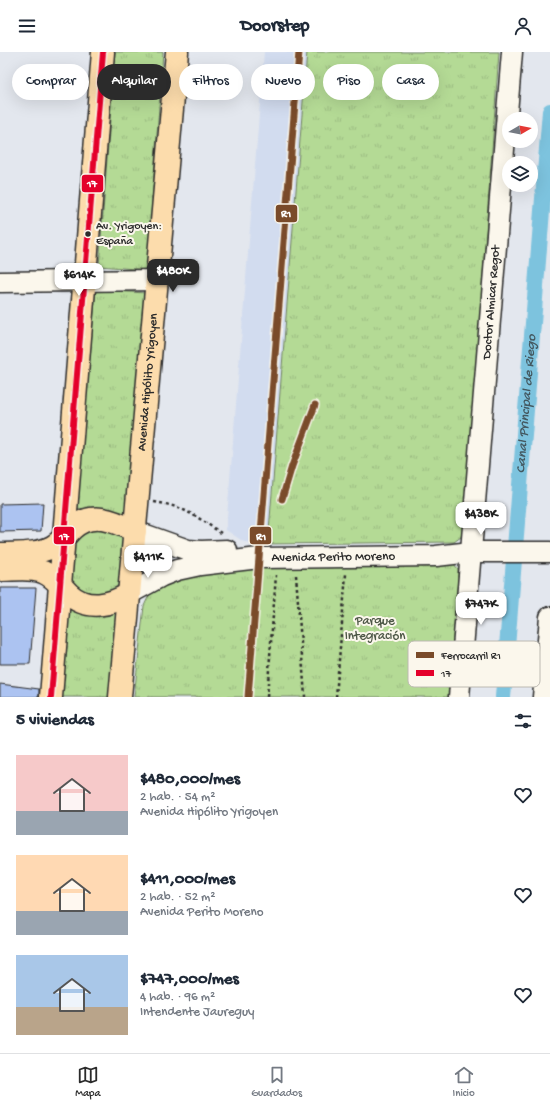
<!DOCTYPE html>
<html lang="es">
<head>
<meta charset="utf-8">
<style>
	body { margin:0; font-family:"Gochi Hand",sans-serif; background:#f6f6f7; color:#1f2937; height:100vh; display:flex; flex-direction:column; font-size:15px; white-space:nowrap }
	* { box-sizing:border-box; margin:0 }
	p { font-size:13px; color:#747a83 }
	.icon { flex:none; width:22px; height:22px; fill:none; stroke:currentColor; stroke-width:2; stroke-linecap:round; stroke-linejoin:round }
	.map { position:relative; height:645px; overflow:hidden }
	.drawer { display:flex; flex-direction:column; background:#fff; flex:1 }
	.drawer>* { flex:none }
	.guide { position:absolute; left:12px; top:12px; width:526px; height:36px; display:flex; gap:8px }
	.needle { width:26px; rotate:80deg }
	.controls { position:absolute; left:502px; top:60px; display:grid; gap:8px }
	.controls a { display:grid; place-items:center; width:36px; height:36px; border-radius:50%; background:#fff; box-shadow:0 4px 16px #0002; font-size:20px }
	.price { position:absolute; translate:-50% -34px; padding:0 9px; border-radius:8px; background:#fff; color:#222; font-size:13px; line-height:26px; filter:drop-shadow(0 1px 2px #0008) }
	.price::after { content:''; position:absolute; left:50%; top:24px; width:12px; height:9px; margin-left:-6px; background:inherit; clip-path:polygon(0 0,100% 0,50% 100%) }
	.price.active { background:#2b2b2b; color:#fff }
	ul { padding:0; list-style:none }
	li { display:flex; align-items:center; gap:12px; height:100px; padding:0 16px }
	li span { display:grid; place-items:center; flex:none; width:112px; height:80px; border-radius:0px; color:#555 }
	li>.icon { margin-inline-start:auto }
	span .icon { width:48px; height:48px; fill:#fffc; stroke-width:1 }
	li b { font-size:17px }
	h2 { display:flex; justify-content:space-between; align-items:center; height:48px; padding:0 16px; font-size:17px }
	.chip { padding:0 14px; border-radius:18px; background:#fff; box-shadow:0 4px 16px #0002; font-size:14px; line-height:36px }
	.chip.active { background:#2b2b2b; color:#fff }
	header { display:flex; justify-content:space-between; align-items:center; height:52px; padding:0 16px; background:#fff; font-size:18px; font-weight:800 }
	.tabs { display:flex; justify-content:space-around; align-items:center; height:56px; border-top:1px solid #e0e1e3; background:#fff; font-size:11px; color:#747a83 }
	.tabs a { display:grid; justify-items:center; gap:2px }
	.tabs .active { color:#2b2b2b }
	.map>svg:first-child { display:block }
	.built { fill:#d2dcef }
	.park { fill:url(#park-tufts); stroke:#708260 }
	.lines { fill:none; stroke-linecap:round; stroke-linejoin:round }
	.canal { stroke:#7dc3de; stroke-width:16 }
	.building { fill:#acc3f1; stroke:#2b2b2b }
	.minor-casing { stroke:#2b2b2b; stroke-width:23 }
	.major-casing { stroke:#2b2b2b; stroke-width:25 }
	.path { stroke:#2b2b2b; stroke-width:2.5; stroke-dasharray:3 3; stroke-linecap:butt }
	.minor { stroke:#fbf7ec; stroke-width:20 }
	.major { stroke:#fcdcac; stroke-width:22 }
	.bus-1-casing { stroke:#fbf7ec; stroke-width:9 }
	.bus-1 { stroke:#e4002b; stroke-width:6 }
	.rail-1-casing { stroke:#fbf7ec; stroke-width:10 }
	.rail-1 { stroke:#7a4b2a; stroke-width:7 }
	.bus-dot { fill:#2b2b2b; stroke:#fbf7ec; stroke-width:1.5 }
	.labels { text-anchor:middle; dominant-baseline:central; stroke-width:4; stroke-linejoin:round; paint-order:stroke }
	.bus-label { font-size:12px; fill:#2b2b2b; stroke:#fbf7ec; text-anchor:start }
	.street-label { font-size:13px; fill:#2b2b2b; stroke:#fbf7ec }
	.park-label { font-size:13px; fill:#4d5746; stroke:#fbf7ec }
	.water-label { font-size:14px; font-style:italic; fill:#445961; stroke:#fbf7ec }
	.key { fill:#fbf7ec; stroke:#bdbab2; stroke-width:1 }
	.key-label { font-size:11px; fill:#2b2b2b }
	.line-badge { stroke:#fbf7ec; stroke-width:1.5 }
	.badge-label { font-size:11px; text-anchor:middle; font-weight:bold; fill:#fff }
</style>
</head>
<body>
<header><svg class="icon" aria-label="menu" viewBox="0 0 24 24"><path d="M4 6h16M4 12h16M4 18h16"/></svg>Doorstep<svg class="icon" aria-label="person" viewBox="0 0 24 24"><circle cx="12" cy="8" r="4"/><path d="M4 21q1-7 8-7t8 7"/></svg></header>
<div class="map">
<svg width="550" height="645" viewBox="0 0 550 645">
	<defs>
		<pattern id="park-tufts" width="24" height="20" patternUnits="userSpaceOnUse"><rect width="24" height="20" fill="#b4da95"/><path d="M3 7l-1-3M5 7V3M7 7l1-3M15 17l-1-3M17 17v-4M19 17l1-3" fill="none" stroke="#9bbb81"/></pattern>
	</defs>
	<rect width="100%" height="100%" fill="#e3e7ee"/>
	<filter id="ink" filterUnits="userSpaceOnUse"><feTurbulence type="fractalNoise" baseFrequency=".025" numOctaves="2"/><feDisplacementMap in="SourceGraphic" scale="8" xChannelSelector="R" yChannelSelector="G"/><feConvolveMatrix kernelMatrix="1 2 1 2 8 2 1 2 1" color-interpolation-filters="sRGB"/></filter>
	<g filter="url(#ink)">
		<polygon class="built" points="264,0 307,0 268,492 244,490 226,478"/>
		<g class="park">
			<polygon points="115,0 163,0 147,218 99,214"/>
			<polygon points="307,0 499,0 465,473 461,485 454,490 268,492"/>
			<polygon points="96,238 146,241 129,461 76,456"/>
			<path d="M 92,474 L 122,483 C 125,491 123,499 122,508 C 122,514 123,524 120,530 C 111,546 76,548 72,527 L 74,487 Z"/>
			<polygon points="453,511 458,517 458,526 448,645 134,645 144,554 150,541 172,527 258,513"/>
			<polygon points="68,554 121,559 113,645 60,645"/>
		</g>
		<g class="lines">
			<path class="canal" id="s1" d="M 503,645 L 550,59"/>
		</g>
		<g class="building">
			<polygon points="43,451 41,479 0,480 0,452"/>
			<polygon points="0,536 36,536 30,612 0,612"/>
			<polygon points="0,632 39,637 39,645 0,645"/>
		</g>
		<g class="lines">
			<g class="minor-casing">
				<g id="minor">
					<polyline points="0,230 157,228"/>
					<polyline points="135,479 188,498 201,499 227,498"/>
					<path id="s2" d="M 129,542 L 162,524 L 177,518 L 200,513 L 259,506 L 436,504 L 471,500 L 550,500"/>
					<path id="s3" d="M 459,645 L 512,0"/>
					<polyline points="543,645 550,565"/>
				</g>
			</g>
			<g class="major-casing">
				<g id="major">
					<path d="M 0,502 C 17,501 36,503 52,495 C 61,490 65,484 72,477 C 91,458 114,469 135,479"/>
					<path d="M 0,518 C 14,518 30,515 43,520 C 55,525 61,534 69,542 C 87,559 111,553 129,542"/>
					<polyline points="51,645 103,0"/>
					<path id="s4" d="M 120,645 L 177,0"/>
				</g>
			</g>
			<g class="path">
				<path d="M 154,450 C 184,454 197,465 221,481"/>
				<polyline points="296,523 305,645"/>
				<polyline points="267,645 276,523"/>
				<polyline points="336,645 346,522"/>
			</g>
			<use href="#minor" class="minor"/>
			<use href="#major" class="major"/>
			<g class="bus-1-casing">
				<polyline id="bus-1" points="51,645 103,0"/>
			</g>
			<use href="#bus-1" class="bus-1"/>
			<g class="rail-1-casing">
				<g id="rail-1">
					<polyline points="282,447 292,414 315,353"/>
					<polyline points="248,645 299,0"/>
				</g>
			</g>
			<use href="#rail-1" class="rail-1"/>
		</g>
	</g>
	<circle class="bus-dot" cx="88" cy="182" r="3.5"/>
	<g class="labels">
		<g class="bus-label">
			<text x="96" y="175">Av. Yrigoyen:<tspan x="96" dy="15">España</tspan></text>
		</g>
		<g class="street-label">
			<text stroke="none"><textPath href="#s3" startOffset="396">Doctor Almicar Regot</textPath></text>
			<text stroke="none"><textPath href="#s4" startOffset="316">Avenida Hipólito Yrigoyen</textPath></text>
			<text stroke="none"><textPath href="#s2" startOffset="211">Avenida Perito Moreno</textPath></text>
		</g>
		<g class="park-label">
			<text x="375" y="569">Parque<tspan x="375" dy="15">Integración</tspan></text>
		</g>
		<g class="water-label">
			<text stroke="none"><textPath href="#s1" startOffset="294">Canal Principal de Riego</textPath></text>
		</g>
	</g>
	<rect x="408" y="589" width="132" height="46" rx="6" class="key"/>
	<rect x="416" y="600" width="18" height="6" fill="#7a4b2a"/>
	<rect x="416" y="618" width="18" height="6" fill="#e4002b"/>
	<g class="key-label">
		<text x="441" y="607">Ferrocarril R1</text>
		<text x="441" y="625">17</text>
	</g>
	<g class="line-badge">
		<rect x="81" y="122" width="23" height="19" rx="4" fill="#e4002b"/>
		<rect x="275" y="152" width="23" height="19" rx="4" fill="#7a4b2a"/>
		<rect x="53" y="474" width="22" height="19" rx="4" fill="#e4002b"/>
		<rect x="249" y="474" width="23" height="19" rx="4" fill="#7a4b2a"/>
	</g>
	<g class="badge-label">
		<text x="92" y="135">17</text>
		<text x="286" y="165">R1</text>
		<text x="64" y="488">17</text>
		<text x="261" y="488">R1</text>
	</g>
</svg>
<div class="controls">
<a><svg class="needle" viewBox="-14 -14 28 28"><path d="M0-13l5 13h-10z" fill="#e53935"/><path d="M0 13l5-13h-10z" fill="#747a83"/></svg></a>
<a><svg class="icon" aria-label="layers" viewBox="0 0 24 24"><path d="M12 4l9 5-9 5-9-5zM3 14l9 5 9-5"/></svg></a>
</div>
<b class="price active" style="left:173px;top:241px">$480K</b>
<b class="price" style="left:79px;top:245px">$614K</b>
<b class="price" style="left:481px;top:484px">$438K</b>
<b class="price" style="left:148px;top:527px">$411K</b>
<b class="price" style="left:481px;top:574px">$747K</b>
<div class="guide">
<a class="chip">Comprar</a>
<a class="chip active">Alquilar</a>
<a class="chip">Filtros</a>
<a class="chip">Nuevo</a>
<a class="chip">Piso</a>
<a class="chip">Casa</a>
</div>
</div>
<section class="drawer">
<h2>5 viviendas<svg class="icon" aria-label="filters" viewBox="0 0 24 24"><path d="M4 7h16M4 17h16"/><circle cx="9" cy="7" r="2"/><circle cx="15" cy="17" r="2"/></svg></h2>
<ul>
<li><span style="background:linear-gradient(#f6c9c9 70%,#9aa5b1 0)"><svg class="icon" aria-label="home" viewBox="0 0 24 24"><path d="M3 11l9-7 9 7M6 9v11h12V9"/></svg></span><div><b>$480,000/mes</b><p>2 hab. · 54 m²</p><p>Avenida Hipólito Yrigoyen</p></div><svg class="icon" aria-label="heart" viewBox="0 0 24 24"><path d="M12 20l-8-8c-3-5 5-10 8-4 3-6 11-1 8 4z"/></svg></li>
<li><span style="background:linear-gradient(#ffd9b3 70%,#9aa5b1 0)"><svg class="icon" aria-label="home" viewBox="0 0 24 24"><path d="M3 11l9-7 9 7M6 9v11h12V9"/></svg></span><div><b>$411,000/mes</b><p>2 hab. · 52 m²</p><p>Avenida Perito Moreno</p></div><svg class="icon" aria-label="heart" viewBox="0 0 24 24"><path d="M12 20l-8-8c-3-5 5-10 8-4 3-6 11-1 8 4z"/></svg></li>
<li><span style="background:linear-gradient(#a9c7e8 65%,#b9a48a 0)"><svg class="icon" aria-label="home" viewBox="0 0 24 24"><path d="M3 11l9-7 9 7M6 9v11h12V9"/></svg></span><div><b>$747,000/mes</b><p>4 hab. · 96 m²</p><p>Intendente Jaureguy</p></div><svg class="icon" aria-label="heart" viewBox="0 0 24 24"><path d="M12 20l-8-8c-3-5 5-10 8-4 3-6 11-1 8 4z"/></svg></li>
</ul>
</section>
<nav class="tabs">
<a class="active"><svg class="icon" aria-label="map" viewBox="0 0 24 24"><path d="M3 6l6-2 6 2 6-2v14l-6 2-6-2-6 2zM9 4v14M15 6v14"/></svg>Mapa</a>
<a><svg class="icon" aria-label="saved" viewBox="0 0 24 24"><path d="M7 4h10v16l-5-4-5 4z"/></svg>Guardados</a>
<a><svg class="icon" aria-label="home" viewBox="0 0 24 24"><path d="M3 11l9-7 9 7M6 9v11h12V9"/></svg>Inicio</a>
</nav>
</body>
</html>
